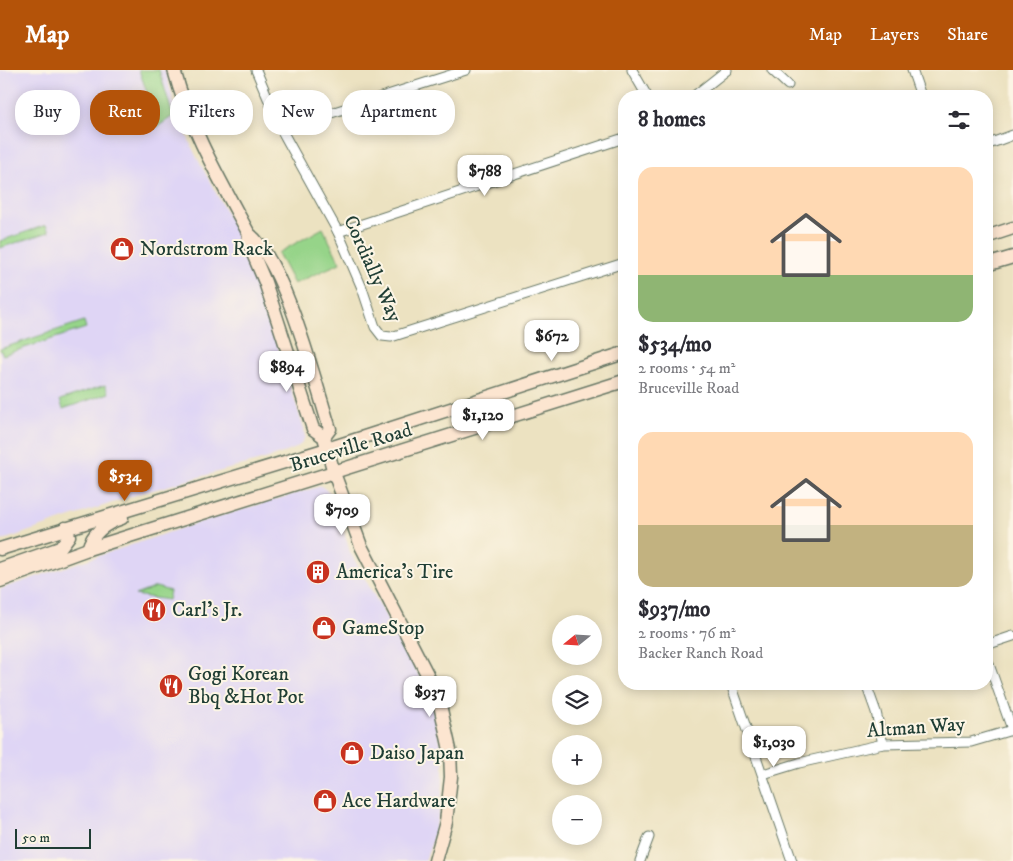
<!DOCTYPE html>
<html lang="en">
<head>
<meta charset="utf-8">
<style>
	body { margin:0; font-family:"IM FELL DW Pica",serif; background:#f2f2f3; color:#2b2b33; height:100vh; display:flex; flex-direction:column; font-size:19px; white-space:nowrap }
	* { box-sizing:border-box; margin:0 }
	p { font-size:16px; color:#7c7c81 }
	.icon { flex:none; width:28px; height:28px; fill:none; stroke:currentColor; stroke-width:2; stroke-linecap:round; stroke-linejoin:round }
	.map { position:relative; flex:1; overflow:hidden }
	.panel { position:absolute; left:618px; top:20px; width:375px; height:600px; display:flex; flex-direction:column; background:#fff; border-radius:20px; box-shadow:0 2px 12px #0003 }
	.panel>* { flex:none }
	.hud { position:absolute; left:15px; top:20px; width:475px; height:45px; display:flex; gap:10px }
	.needle { width:32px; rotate:252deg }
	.buttons { position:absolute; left:552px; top:545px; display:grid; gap:10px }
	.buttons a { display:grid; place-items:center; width:50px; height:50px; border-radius:50%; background:#fff; box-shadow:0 2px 12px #0003; font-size:25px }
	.scale { position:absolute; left:15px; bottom:12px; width:76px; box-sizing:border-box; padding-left:5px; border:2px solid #1f3d34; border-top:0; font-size:14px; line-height:18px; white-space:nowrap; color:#1f3d34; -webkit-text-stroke:4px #fcf5e5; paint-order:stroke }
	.price { position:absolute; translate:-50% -42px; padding:0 11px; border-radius:10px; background:#fff; color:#222; font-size:16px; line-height:32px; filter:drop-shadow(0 1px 2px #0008) }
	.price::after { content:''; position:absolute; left:50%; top:30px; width:15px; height:11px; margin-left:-8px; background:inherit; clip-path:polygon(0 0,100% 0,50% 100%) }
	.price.current { background:#b45309; color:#fff }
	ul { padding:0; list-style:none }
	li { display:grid; align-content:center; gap:10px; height:265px; padding:0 20px }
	li span { display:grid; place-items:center; height:155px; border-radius:15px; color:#555 }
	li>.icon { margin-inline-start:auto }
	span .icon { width:90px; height:90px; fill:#fffc; stroke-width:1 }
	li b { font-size:21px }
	h2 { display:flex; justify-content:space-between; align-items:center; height:60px; padding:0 20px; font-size:21px }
	.chip { padding:0 18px; border-radius:20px; background:#fff; box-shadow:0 2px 12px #0003; font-size:18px; line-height:45px }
	.chip.current { background:#b45309; color:#fff }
	header { display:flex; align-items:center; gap:30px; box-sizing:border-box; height:70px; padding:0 25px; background:#b45309; color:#fff }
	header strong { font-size:24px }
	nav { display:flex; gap:28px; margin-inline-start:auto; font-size:18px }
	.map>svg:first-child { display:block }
	.built { fill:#dfd5f5 }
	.green { fill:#96d489; stroke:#5a885e }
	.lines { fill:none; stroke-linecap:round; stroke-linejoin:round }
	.street-casing { stroke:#677765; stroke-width:11 }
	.secondary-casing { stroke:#677765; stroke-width:15 }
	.street { stroke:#fff; stroke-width:9 }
	.secondary { stroke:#fce5d0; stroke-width:12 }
	.labels { text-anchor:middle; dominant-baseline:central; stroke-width:4; stroke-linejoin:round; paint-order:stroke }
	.poi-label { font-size:20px; fill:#1f3d34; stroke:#fcf5e5; text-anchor:start }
	.street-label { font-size:20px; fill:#1f3d34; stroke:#fcf5e5 }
</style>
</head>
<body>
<header>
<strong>Map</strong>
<nav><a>Map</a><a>Layers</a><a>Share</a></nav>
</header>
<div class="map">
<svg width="1013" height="791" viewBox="0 0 1013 791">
	<rect width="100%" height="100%" fill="#fcf5e5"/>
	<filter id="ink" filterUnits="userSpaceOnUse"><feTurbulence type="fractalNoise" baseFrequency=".02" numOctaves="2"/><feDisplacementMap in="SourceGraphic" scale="10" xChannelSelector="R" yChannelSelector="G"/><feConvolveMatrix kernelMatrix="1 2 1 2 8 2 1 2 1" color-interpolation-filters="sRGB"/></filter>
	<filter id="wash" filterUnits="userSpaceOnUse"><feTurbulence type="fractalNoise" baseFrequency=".0096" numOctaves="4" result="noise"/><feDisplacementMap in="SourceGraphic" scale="20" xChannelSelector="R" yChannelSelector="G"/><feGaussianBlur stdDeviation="1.12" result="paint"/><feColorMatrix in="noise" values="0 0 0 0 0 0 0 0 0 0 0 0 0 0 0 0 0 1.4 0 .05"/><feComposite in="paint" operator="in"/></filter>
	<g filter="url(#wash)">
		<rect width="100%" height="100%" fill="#ece2c1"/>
		<g class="built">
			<polygon points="0,0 165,0 176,40 194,82 245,177 252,196 303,356 305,367 301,374 294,379 268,388 138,424 0,471"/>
			<polygon points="321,416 333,425 350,482 428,622 438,656 443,688 443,713 440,740 431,775 425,791 0,791 0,519 197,453"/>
		</g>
		<g class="green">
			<polygon points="139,0 159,0 173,46 154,59 145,53 155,45"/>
			<polygon points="46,155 49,162 0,178 0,171"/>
			<polygon points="323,158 340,193 294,214 278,183"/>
			<polygon points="84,251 86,258 3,285 0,279"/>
			<polygon points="105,315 109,323 63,339 60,330"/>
			<polygon points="156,517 170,521 168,530 135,525"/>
		</g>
	</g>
	<g filter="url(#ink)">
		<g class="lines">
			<g class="street-casing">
				<g id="street">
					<polyline points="256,0 281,59 338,162 362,218 375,257 382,266 391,267 624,193"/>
					<polyline points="632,0 647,26"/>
					<polyline points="772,0 788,15"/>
					<polyline points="912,0 921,26"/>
					<polyline points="694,26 727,0"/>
					<polyline points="281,59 466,0"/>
					<polyline points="986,75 1013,65"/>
					<polyline points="338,162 624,68"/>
					<polyline points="986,575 1013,566"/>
					<polyline points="986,586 1013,662"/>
					<polyline points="731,614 792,791"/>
					<polyline points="866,614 876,642 883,674"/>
					<polyline points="763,704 799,693 883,674 971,672 1012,660"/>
					<polyline points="640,791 649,767"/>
				</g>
			</g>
			<g class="secondary-casing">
				<g id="secondary">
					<path d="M 174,0 C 190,59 220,110 249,164 C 285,192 315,312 330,359 L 324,367"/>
					<polyline points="249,164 248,172 265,212 313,359 324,367 334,403 361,476 427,604 440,635 450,680 451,707 446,752 435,791"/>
					<polyline points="986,167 1013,158"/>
					<polyline points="986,195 1013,187"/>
					<polyline points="0,479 327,379 624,283"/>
					<path d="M 88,479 C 93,462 105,453 122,448"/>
					<polyline points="0,499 60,478 69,466 65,458"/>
					<polyline points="0,511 88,479 624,311"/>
				</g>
			</g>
			<use href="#street" class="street"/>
			<use href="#secondary" class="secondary"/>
		</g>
	</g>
	<defs>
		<g id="shop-disc" transform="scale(1.25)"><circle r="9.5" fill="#c8321e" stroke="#fcf5e5"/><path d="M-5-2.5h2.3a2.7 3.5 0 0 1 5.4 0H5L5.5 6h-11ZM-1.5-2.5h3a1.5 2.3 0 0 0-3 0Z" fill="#fff"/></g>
		<g id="building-disc" transform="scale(1.25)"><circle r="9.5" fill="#c8321e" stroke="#fcf5e5"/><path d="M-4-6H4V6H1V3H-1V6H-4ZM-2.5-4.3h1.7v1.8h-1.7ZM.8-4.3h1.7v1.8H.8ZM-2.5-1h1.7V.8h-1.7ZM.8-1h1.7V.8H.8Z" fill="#fff"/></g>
		<g id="restaurant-disc" transform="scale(1.25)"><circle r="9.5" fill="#c8321e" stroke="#fcf5e5"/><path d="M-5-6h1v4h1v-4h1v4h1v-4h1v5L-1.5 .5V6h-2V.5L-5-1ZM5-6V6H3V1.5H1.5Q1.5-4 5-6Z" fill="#fff"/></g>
	</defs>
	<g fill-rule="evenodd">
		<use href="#shop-disc" x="122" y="179"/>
		<use href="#building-disc" x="318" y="502"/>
		<use href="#restaurant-disc" x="154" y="540"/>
		<use href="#shop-disc" x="324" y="558"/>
		<use href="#restaurant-disc" x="171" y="616"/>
		<use href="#shop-disc" x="352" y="683"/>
		<use href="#shop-disc" x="325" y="731"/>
	</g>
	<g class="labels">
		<g class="poi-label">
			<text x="140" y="179">Nordstrom Rack</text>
			<text x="336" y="502">America's Tire</text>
			<text x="172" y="540">Carl's Jr.</text>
			<text x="342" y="558">GameStop</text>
			<text x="188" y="604">Gogi Korean<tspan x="188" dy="23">Bbq &amp;Hot Pot</tspan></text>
			<text x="370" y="683">Daiso Japan</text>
			<text x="342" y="731">Ace Hardware</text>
		</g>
		<g class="street-label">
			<text transform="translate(372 199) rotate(66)">Cordially Way</text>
			<text transform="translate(351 378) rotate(-17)">Bruceville Road</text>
			<text transform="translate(916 658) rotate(-4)">Altman Way</text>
		</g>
	</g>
</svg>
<div class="buttons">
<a><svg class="needle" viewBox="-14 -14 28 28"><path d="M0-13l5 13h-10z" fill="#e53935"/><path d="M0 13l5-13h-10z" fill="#7c7c81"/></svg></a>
<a><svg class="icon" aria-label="layers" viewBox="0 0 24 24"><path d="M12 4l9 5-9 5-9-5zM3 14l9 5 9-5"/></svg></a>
<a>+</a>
<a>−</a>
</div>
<div class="scale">50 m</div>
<b class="price" style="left:485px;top:127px">$788</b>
<b class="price" style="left:552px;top:292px">$672</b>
<b class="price" style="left:287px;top:323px">$894</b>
<b class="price" style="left:483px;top:371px">$1,120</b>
<b class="price current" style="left:125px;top:432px">$534</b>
<b class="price" style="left:342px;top:466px">$709</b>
<b class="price" style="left:430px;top:648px">$937</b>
<b class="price" style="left:774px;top:698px">$1,030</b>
<div class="hud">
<a class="chip">Buy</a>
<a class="chip current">Rent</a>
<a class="chip">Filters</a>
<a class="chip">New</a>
<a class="chip">Apartment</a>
</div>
<section class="panel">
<h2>8 homes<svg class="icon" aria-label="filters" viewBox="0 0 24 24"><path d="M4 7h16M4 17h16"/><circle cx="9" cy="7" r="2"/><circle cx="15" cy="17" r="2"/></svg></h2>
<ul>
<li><span style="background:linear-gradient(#ffd9b3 70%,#8fb573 0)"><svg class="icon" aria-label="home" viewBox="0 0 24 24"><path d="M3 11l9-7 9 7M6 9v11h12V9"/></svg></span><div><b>$534/mo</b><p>2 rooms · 54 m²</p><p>Bruceville Road</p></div></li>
<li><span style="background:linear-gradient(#ffd9b3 60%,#c2b280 0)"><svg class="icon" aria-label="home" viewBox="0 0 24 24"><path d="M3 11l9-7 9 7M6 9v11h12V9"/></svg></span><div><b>$937/mo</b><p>2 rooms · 76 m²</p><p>Backer Ranch Road</p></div></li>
</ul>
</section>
</div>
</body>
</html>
